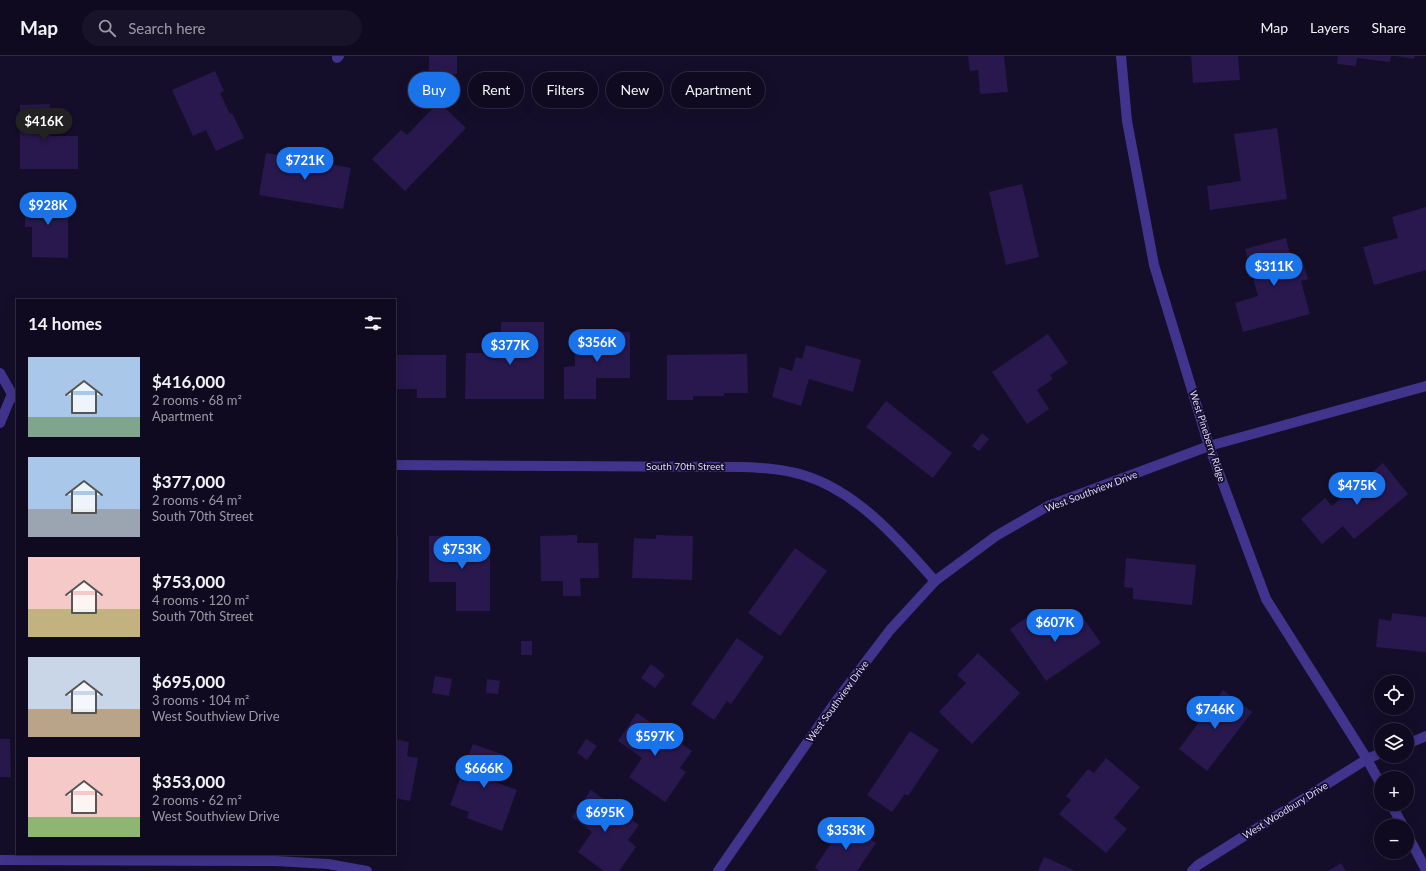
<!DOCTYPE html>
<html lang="en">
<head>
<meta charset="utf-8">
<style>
	body { margin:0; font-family:Lato,sans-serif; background:#191329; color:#f1f3f6; height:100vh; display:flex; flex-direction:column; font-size:15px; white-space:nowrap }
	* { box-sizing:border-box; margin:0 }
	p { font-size:13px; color:#9c9aa5 }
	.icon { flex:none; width:22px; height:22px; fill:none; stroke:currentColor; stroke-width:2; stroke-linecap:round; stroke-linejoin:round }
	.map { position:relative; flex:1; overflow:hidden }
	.sheet { position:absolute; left:16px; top:243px; width:380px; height:556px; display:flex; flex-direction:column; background:#100a20; border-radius:0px; box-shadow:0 4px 16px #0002,0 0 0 1px #302b3e }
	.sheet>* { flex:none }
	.guide { position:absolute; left:408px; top:16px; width:380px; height:36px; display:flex; gap:8px }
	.buttons { position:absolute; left:1374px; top:619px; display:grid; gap:8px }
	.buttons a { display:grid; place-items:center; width:40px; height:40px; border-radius:50%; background:#100a20; box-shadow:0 4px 16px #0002,0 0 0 1px #302b3e; font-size:20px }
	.price { position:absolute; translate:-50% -34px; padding:0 9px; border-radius:14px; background:#1a73e8; color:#fff; font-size:13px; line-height:26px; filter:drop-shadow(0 1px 2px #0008) }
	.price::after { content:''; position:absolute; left:50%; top:24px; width:12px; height:9px; margin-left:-6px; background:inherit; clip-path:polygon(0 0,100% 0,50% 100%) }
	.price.active { background:#222; color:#fff }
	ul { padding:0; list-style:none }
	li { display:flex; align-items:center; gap:12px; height:100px; padding:0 12px }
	li span { display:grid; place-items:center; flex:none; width:112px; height:80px; border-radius:0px; color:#555 }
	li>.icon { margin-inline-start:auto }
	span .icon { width:48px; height:48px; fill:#fffc; stroke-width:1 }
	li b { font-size:17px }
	h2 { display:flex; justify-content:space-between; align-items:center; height:48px; padding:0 12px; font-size:17px }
	.tag { padding:0 14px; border-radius:18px; background:#100a20; box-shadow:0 4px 16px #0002,0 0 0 1px #302b3e; font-size:14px; line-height:36px }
	.tag.active { background:#1a73e8; color:#fff }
	header { display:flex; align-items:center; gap:24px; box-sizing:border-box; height:56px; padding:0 20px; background:#100a20; border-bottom:1px solid #302b3e }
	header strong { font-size:19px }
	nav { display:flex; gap:22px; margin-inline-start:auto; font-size:14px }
	.search { width:280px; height:36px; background:#191329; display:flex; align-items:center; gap:10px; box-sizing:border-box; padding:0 14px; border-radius:22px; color:#9c9aa5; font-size:15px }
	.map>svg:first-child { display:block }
	.building { fill:#28184d }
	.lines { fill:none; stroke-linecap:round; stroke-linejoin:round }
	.minor { stroke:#41348d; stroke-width:10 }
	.labels { text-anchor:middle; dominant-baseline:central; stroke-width:3.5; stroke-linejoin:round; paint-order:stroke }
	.street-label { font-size:10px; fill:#dfd6ff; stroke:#150e2a }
</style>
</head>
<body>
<header>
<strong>Map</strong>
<div class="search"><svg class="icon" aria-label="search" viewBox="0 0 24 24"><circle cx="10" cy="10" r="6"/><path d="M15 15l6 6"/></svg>Search here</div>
<nav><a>Map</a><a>Layers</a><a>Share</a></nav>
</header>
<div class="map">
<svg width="1426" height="815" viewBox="0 0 1426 815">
	<rect width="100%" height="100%" fill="#150e2a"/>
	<g class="building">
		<rect x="429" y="0" width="28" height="18"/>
		<polygon points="968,0 1004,0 1008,36 980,38 978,14 970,15"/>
		<polygon points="1191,0 1238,0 1240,24 1193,27"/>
		<polygon points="1338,0 1391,0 1390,6 1357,2 1356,10 1337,8"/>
		<polygon points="1396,0 1415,0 1414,3"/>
		<polygon points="215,15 224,35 220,37 230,58 232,57 244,82 216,95 206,74 193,80 172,34"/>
		<polygon points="439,46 466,72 405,135 372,103 401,74 407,79"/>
		<polygon points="50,48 50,80 78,80 78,113 20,113 20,49"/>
		<polygon points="1277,72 1287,143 1210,154 1207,130 1241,125 1234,78"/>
		<polygon points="266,97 351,112 343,153 259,139"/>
		<polygon points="1022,128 1039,201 1006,209 989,136"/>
		<polygon points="25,141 68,141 68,202 32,201 32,171 25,171"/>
		<polygon points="1426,151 1426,214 1374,229 1363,191 1398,182 1392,161"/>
		<polygon points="1286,182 1292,207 1302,204 1308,223 1301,225 1310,258 1243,276 1235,247 1258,240 1245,193"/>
		<polygon points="501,266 544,266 544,343 465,343 466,297 501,297"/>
		<polygon points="630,276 630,322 596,322 596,343 564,343 564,311 575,310 574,277"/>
		<polygon points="1048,278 1068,307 1050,319 1053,323 1037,334 1049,353 1027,368 992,316"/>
		<polygon points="806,289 861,304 853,336 809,323 801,350 772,341 780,311 792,315 796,301 802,303"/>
		<polygon points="747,298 748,337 724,337 724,340 693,340 693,344 667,344 667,299"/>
		<polygon points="395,299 446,299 446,342 417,342 417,333 395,333"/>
		<polygon points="886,345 952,397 933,422 866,371"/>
		<polygon points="982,377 989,383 979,395 972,390"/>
		<polygon points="1383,407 1408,438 1354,483 1343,470 1322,488 1301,463 1325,442 1332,450"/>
		<polygon points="577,479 577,487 598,487 599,522 580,522 581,540 563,540 563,525 541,525 540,480"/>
		<polygon points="656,479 693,480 692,524 632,522 634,482 656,483"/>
		<rect x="395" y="480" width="3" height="45"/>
		<polygon points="429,480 470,480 470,489 490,489 490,555 456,555 456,526 429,526"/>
		<polygon points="795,492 827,515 780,580 748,557"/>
		<polygon points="1126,502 1196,509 1192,549 1133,543 1133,532 1124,531"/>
		<polygon points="1079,556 1101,587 1046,625 1010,573 1033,557 1048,578"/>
		<polygon points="1392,557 1426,561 1426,596 1376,591 1379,563 1391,565"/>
		<polygon points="737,582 764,601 731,648 727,645 714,664 691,648"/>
		<rect x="521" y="585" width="11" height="14"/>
		<polygon points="978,597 1020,637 972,688 939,656 966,627 957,619"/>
		<polygon points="651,608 665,619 655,632 641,622"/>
		<polygon points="435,620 452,623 449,640 432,637"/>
		<polygon points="487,623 500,625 498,638 486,637"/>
		<polygon points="1223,634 1252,656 1207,715 1179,693"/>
		<polygon points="637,657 692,695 680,712 686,716 665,746 629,721 642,702 618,685"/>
		<polygon points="910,675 939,694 908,740 905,738 892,756 867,739"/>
		<polygon points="0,683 10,683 11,721 0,721"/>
		<polygon points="395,683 409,686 407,700 418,702 410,745 395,742"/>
		<polygon points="586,683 597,690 587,704 577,697"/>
		<polygon points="473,688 504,699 495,726 517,734 502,775 467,762 469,756 450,749"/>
		<polygon points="1106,702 1140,731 1114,762 1127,773 1106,797 1059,758 1071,744 1066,740 1088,713 1094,717"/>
		<polygon points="591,734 639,769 628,784 636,791 619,815 604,815 578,796 592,776 572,761"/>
		<polygon points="845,766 876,787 857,815 819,815 815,811"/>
		<polygon points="1044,801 1076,815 1038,815"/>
		<polygon points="1341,807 1346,815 1328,815"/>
	</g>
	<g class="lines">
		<g class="minor">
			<polyline points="1121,0 1127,65 1154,209 1209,390 1266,543 1367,703 1381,729"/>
			<polyline points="337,2 339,0"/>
			<polyline points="0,317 12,338 17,342"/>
			<polyline points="0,367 12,338"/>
			<path d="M 395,409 L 743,411 C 764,412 783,413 803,419 C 857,435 899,484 935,525"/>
			<polyline points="1407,688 1426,680"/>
			<polyline points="1391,748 1403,770"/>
			<polyline points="1407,778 1426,814"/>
			<polyline points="0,804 276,805 328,808 367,815"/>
			<polyline points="718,815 836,645 890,574 935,525 996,480 1048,450 1209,390 1426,330"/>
			<polyline points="1192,815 1198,809 1367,703 1381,697"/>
		</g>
	</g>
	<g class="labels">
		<g class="street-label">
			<text transform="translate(1208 380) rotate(72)">West Pineberry Ridge</text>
			<text x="685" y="410">South 70th Street</text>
			<text transform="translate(1091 435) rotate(-21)">West Southview Drive</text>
			<text transform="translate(837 645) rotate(-54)">West Southview Drive</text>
			<text transform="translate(1285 754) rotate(-32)">West Woodbury Drive</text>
		</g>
	</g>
</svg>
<div class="buttons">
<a><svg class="icon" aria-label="locate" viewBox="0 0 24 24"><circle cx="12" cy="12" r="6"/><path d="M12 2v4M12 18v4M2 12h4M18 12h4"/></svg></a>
<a><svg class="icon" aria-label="layers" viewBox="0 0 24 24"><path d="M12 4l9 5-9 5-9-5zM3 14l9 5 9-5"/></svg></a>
<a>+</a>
<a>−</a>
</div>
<b class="price active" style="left:44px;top:86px">$416K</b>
<b class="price" style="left:305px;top:125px">$721K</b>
<b class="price" style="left:48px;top:170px">$928K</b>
<b class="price" style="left:1274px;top:231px">$311K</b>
<b class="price" style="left:597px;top:307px">$356K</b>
<b class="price" style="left:510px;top:310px">$377K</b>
<b class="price" style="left:1357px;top:450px">$475K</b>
<b class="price" style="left:462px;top:514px">$753K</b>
<b class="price" style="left:1055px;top:587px">$607K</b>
<b class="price" style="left:1215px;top:674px">$746K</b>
<b class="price" style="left:655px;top:701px">$597K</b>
<b class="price" style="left:484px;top:733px">$666K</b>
<b class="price" style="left:605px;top:777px">$695K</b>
<b class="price" style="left:846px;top:795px">$353K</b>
<div class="guide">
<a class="tag active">Buy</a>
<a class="tag">Rent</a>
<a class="tag">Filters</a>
<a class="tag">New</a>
<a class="tag">Apartment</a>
</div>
<section class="sheet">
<h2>14 homes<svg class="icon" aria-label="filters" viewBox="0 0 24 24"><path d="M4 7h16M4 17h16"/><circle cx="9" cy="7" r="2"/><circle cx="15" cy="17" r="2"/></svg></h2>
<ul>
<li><span style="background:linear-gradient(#a9c7e8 75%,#7fa58c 0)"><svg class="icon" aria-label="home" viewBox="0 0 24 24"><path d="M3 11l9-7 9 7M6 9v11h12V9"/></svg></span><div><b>$416,000</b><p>2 rooms · 68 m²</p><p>Apartment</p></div></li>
<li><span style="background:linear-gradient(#a9c7e8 65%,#9aa5b1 0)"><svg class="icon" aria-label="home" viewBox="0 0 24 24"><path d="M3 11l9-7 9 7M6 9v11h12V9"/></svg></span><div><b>$377,000</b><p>2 rooms · 64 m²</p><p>South 70th Street</p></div></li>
<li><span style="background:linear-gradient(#f6c9c9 65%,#c2b280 0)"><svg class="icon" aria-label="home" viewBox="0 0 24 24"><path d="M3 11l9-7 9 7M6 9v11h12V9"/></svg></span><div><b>$753,000</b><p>4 rooms · 120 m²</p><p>South 70th Street</p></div></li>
<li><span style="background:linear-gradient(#c9d6e8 65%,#b9a48a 0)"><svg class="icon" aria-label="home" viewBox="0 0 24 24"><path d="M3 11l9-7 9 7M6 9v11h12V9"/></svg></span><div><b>$695,000</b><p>3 rooms · 104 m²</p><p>West Southview Drive</p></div></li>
<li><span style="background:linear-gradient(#f6c9c9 75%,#8fb573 0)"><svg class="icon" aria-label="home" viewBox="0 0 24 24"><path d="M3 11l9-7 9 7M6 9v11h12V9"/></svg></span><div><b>$353,000</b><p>2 rooms · 62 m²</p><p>West Southview Drive</p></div></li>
</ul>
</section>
</div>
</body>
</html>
